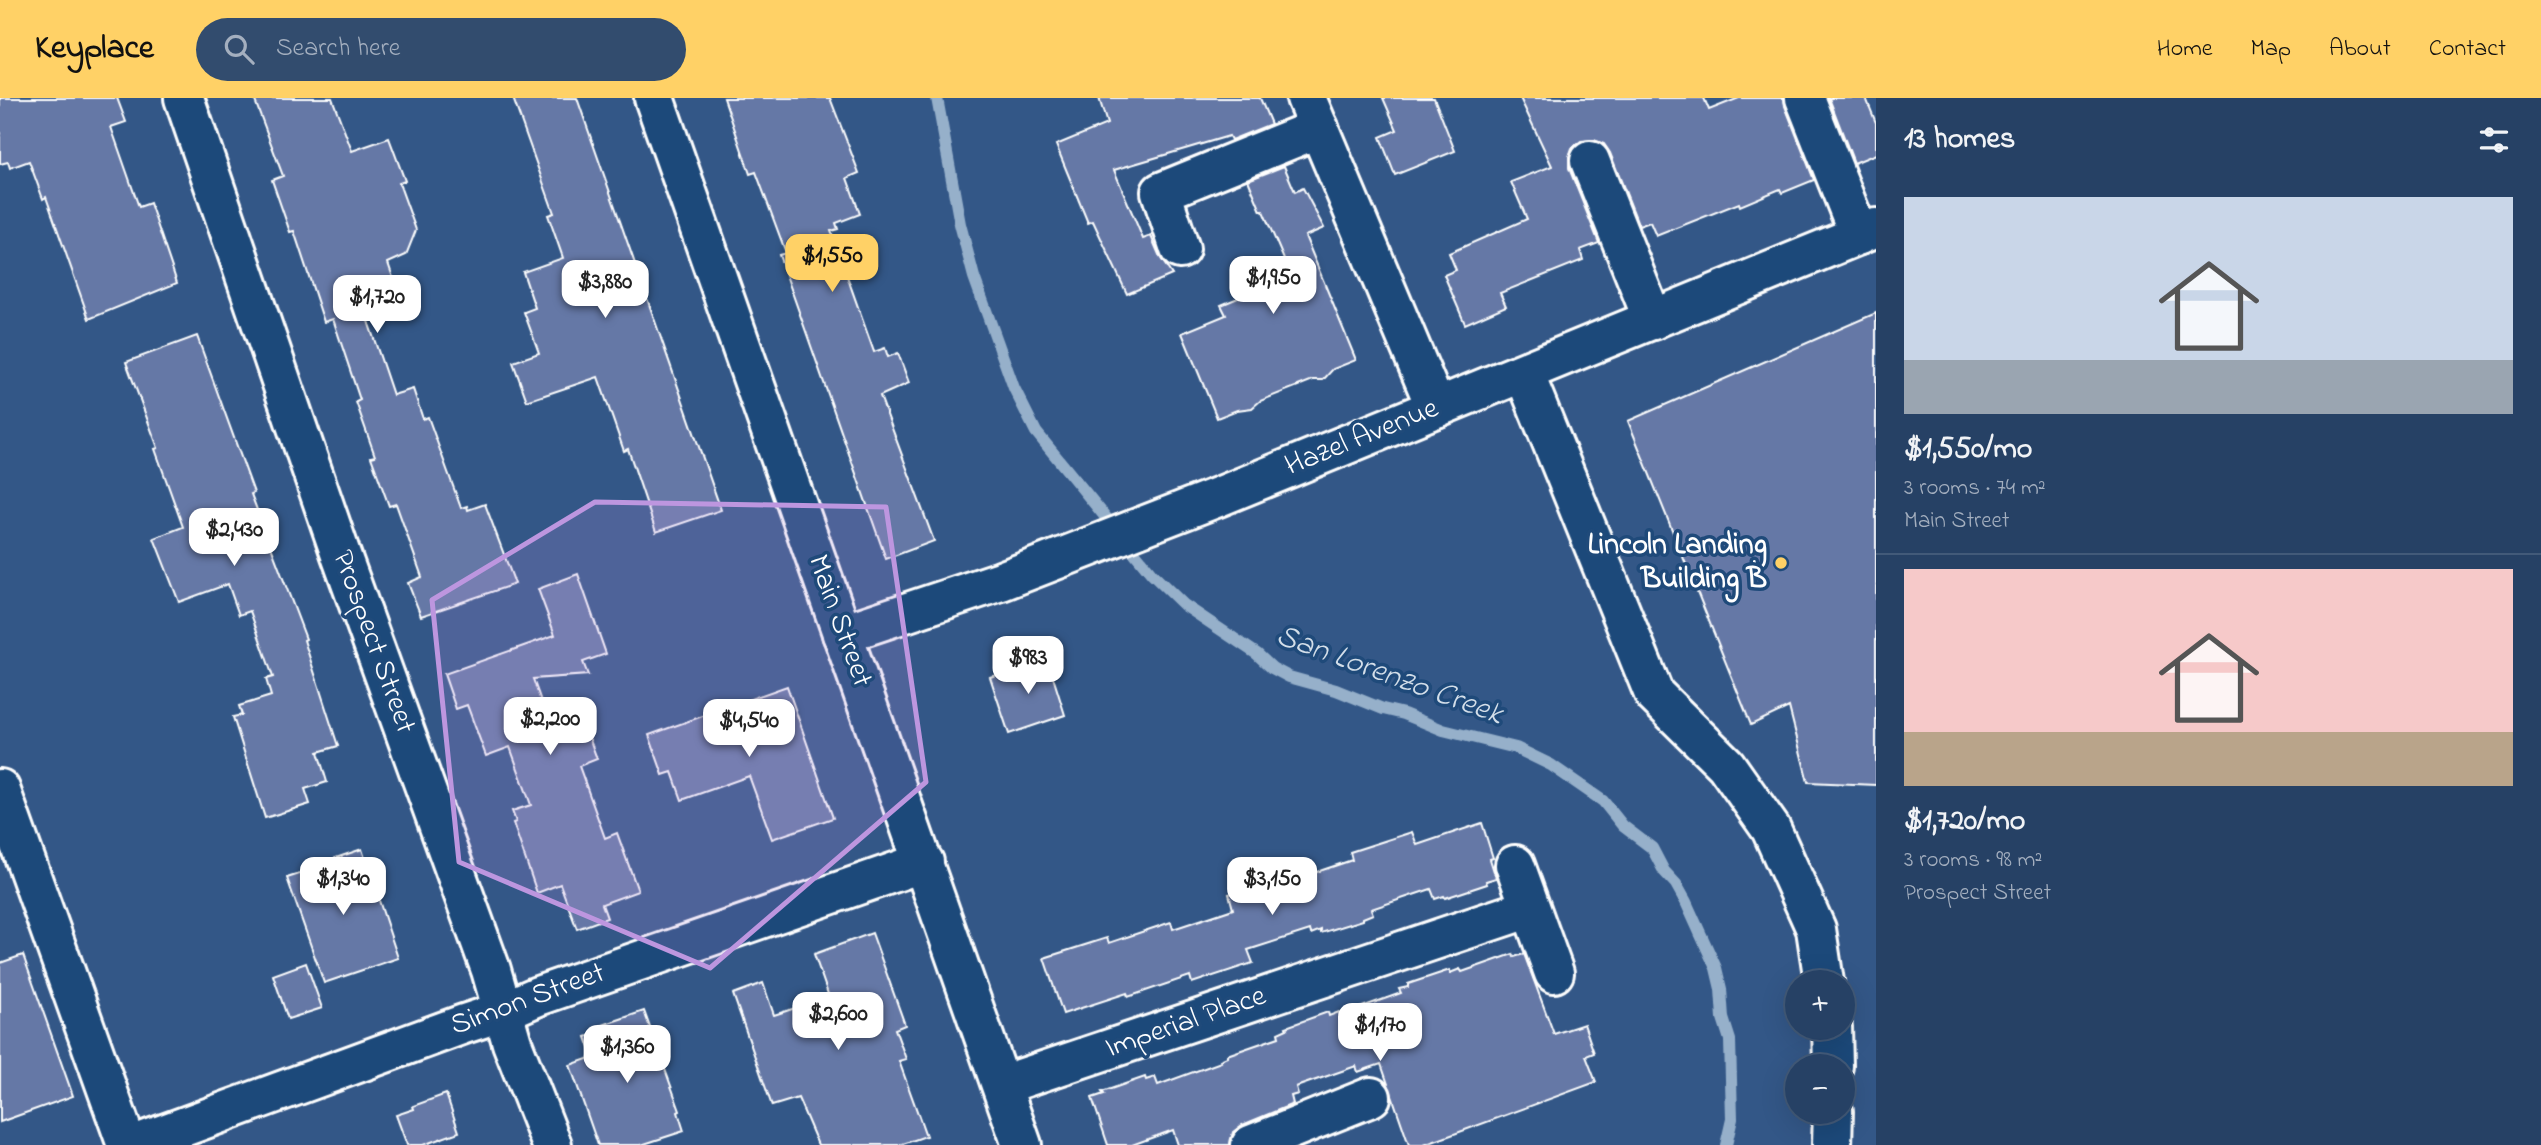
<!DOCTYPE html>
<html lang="en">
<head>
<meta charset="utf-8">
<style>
	body { margin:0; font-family:"Indie Flower",sans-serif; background:#324c6e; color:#f1f3f6; height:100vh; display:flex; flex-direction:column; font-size:26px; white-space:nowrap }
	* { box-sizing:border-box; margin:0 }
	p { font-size:23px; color:#a4afbf }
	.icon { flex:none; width:38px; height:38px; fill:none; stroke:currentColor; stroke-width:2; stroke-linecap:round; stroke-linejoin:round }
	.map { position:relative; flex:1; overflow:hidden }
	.details { display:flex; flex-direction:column; background:#264165; width:665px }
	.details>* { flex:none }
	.controls { position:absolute; left:1785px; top:872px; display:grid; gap:14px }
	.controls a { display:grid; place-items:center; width:70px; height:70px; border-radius:50%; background:#264165; box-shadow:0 7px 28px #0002,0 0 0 2px #425a79; font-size:35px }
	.price { position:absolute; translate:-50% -60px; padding:0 16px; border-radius:14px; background:#fff; color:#222; font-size:23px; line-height:46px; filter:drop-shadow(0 2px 4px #0008) }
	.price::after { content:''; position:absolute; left:50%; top:42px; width:21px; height:16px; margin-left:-10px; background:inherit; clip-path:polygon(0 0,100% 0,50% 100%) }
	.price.selected { background:#ffd166; color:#111 }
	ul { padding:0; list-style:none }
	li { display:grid; align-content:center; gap:14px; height:371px; padding:0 28px }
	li+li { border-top:2px solid #425a79 }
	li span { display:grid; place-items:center; height:217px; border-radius:0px; color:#555 }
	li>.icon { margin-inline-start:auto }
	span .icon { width:126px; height:126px; fill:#fffc; stroke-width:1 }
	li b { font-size:30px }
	h2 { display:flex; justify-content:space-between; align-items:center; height:84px; padding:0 28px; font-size:30px }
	header { display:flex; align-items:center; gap:42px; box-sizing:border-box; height:98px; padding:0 35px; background:#ffd166; color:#111 }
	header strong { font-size:33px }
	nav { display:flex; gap:38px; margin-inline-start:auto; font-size:24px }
	.search { width:490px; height:63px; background:#324c6e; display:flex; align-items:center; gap:18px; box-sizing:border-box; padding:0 24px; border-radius:38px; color:#a4afbf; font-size:26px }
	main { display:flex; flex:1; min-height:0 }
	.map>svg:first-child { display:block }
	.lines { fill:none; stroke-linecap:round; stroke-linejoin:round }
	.stream { stroke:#96b0ca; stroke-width:12 }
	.building { fill:#6578a6; stroke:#fff; stroke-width:2 }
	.minor-casing { stroke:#fff; stroke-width:44 }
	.minor { stroke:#1f4a7a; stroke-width:38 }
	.marked { fill:#bd96df; fill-opacity:0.2; stroke:#bd96df; stroke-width:5; stroke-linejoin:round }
	.poi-dot { fill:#ffd166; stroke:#1f4a7a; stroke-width:2.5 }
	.labels { text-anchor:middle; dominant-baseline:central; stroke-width:7; stroke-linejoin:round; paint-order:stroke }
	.street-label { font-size:30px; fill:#fff; stroke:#1f4a7a }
	.poi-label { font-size:30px; font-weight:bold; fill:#fff; stroke:#1f4a7a; text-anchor:end }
	.water-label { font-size:32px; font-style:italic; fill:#d3dee9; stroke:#1f4a7a }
</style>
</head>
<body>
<header>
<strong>Keyplace</strong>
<div class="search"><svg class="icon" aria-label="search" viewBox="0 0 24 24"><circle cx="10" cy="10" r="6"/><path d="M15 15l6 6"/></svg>Search here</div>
<nav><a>Home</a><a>Map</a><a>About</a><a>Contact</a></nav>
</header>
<main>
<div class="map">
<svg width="1876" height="1047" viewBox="0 0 1876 1047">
	<rect width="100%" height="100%" fill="#335787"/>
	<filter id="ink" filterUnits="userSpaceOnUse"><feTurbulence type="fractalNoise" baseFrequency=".0143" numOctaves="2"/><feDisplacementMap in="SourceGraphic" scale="14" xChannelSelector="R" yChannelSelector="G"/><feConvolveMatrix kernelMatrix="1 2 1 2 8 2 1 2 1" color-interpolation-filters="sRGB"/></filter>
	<g filter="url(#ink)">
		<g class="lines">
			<polyline class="stream" points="937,0 960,126 974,179 1014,290 1036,334 1152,476 1184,507 1257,556 1272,570 1289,579 1336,592 1383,611 1404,616 1443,632 1516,650 1551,667 1603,703 1623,728 1652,750 1664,773 1676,786 1686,804 1716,870 1721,891 1723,920 1730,942 1732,1021 1726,1047"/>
		</g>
		<g class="building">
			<polygon points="0,0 117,0 126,24 111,29 139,109 150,105 177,185 89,221 46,99 43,101 29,63 10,70 8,64 0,66"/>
			<polygon points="254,0 332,0 352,53 389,40 405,83 399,85 416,132 406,157 388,165 399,197 378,204 380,212 366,217 393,297 413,291 423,321 428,319 461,410 467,408 468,412 485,406 515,486 421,518 408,485 422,479 396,406 389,408 371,359 375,358 356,304 360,302 333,221 324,224 294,133 290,134 272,82 283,78"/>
			<polygon points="513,0 577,0 721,412 656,434 628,351 624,353 598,279 527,303 513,264 539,255 524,214 535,210 523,174 563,160 548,117 554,115"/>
			<polygon points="724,0 830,0 859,75 847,80 860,116 836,125 838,131 831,133 874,254 885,250 888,259 898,255 909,285 880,298 934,443 886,461 779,157 786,155 756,74 750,76"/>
			<polygon points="1099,0 1260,0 1271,26 1231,42 1229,38 1114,72 1143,141 1151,138 1160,159 1172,177 1127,196 1093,123 1088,125 1056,47 1107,26"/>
			<polygon points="1383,0 1434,0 1455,53 1395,77 1380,39 1397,32"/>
			<polygon points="1520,0 1704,0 1709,12 1739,0 1784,0 1785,8 1814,82 1782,95 1780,91 1740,108 1739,105 1656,138 1650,124 1639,128 1610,55 1604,46 1594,42 1581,43 1572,50 1569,59 1569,70 1599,145 1580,152 1583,162 1500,195 1506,208 1465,226 1444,177 1456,172 1449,155 1527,121 1511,84 1552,68"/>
			<polygon points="1829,0 1866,0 1876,25 1876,56 1854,65"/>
			<polygon points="1284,68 1295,94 1303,90 1324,130 1305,138 1356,262 1333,271 1323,282 1313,282 1260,303 1252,310 1237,312 1217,320 1182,235 1226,217 1221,207 1291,178 1263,113 1261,113 1248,82"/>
			<polygon points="1876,215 1876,687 1808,684 1789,609 1751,627 1628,323"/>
			<polygon points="197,238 254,395 251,396 306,541 304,542 338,648 318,654 327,684 305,691 310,706 265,720 233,619 242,617 239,608 271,598 266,581 273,579 250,513 239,517 228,486 179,504 154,440 183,429 155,351 158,350 126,264"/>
			<polygon points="578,476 606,556 583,564 588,577 533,581 556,645 587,634 597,661 579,668 605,740 617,735 638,793 602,806 607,820 577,831 560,786 537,795 513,725 516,724 512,713 531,707 510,649 486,658 467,607 456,611 444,576 555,537 538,491"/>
			<polygon points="1047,560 1065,617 1009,636 990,579"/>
			<polygon points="787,588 833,720 772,741 749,678 682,702 672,674 663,677 649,637"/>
			<polygon points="1482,725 1493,760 1490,761 1496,780 1486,783 1487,786 1445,800 1444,798 1435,801 1431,791 1371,811 1373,816 1363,820 1363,822 1321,835 1321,832 1311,836 1310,832 1248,852 1253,865 1192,885 1190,878 1128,899 1127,895 1063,916 1044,860 1107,840 1109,845 1171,824 1173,831 1233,811 1229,796 1290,776 1293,782 1352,762 1350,754 1412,734 1417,747"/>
			<polygon points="362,751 398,860 324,885 287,780 331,766 330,762"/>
			<polygon points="872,835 905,927 895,931 906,961 899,963 926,1038 900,1047 818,1047 798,1000 772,1008 733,896 763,885 774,917 829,899 814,856"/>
			<polygon points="1513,856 1514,859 1524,856 1554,936 1584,926 1594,955 1586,958 1596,984 1424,1047 1409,1047 1381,966 1358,974 1356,968 1296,989 1298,996 1291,998 1293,1006 1242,1027 1233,1034 1230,1047 1178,1047 1173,1032 1132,1047 1108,1047 1092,1000 1104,996 1102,994 1145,979 1146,982 1155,979 1158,987 1221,964 1220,962 1227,959 1227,957 1279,939 1278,935 1287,931 1286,929 1328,914 1329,918 1339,914 1340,917 1401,895 1399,891 1408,889 1408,886 1450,872 1450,875 1460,871 1462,874"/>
			<polygon points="23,857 73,998 0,1024 0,865"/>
			<polygon points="306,865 322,910 288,921 273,877"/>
			<polygon points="644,913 680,1013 678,1014 684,1033 641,1047 598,1047 570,967 593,959 586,939 596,936 594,930"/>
			<polygon points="446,996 459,1034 423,1047 407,1047 396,1017 414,1011 413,1008"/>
		</g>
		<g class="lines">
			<g class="minor-casing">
				<g id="minor">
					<polyline points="184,0 341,457 491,872 512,945 552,1047"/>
					<polyline points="654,0 1022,1047"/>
					<polyline points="1306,0 1436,310"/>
					<polyline points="1805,0 1859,137"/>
					<polyline points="1590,63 1653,222"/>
					<polyline points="1180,151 1161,94 1319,30"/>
					<polyline points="1524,275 1654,596 1726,667 1771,731 1816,831 1824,884"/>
					<polyline points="842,536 1001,483 1218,399 1876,130"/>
					<polyline points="0,691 127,1047"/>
					<polyline points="1515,767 1554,875"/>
					<polyline points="1832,929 1833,968"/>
					<polyline points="1002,987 1530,810"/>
					<polyline points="134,1047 464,926 501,914 538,898 924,764"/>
					<polyline points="1251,1047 1371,999"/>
					<polyline points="1832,1047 1833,1013"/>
				</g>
			</g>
			<use href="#minor" class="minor"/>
		</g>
	</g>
	<path class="marked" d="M 595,404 L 886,409 L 926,684 L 710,870 L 459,764 L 432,502 Z"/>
	<circle class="poi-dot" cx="1781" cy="465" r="7"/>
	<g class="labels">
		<g class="street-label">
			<text transform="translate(1362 340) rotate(-22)">Hazel Avenue</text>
			<text transform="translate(839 523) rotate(70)">Main Street</text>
			<text transform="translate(373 544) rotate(70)">Prospect Street</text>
			<text transform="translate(528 902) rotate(-20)">Simon Street</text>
			<text transform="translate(1186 925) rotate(-19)">Imperial Place</text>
		</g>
		<g class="poi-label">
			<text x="1767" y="448">Lincoln Landing<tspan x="1767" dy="34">Building B</tspan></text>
		</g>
		<g class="water-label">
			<text transform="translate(1389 578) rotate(20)">San Lorenzo Creek</text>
		</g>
	</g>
</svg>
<div class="controls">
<a>+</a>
<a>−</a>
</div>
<b class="price selected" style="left:832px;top:196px">$1,550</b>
<b class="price" style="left:1273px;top:218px">$1,950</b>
<b class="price" style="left:605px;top:222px">$3,880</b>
<b class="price" style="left:377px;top:237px">$1,720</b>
<b class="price" style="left:234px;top:470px">$2,430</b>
<b class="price" style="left:1028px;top:598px">$983</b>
<b class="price" style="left:550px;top:659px">$2,200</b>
<b class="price" style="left:749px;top:661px">$4,540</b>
<b class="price" style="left:343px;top:819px">$1,340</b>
<b class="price" style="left:1272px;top:819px">$3,150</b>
<b class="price" style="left:838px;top:954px">$2,600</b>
<b class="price" style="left:1380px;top:965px">$1,170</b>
<b class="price" style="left:627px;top:987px">$1,360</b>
</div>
<section class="details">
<h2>13 homes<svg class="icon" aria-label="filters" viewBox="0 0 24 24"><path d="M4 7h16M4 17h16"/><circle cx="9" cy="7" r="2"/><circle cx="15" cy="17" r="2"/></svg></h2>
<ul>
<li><span style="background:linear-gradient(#c9d6e8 75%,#9aa5b1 0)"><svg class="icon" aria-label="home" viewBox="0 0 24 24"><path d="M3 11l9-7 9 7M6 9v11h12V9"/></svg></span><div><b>$1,550/mo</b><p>3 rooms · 74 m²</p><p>Main Street</p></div></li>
<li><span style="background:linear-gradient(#f6c9c9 75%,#b9a48a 0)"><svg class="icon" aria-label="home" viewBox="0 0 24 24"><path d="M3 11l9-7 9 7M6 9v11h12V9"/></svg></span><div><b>$1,720/mo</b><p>3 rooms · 98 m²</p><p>Prospect Street</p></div></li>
</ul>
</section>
</main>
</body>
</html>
